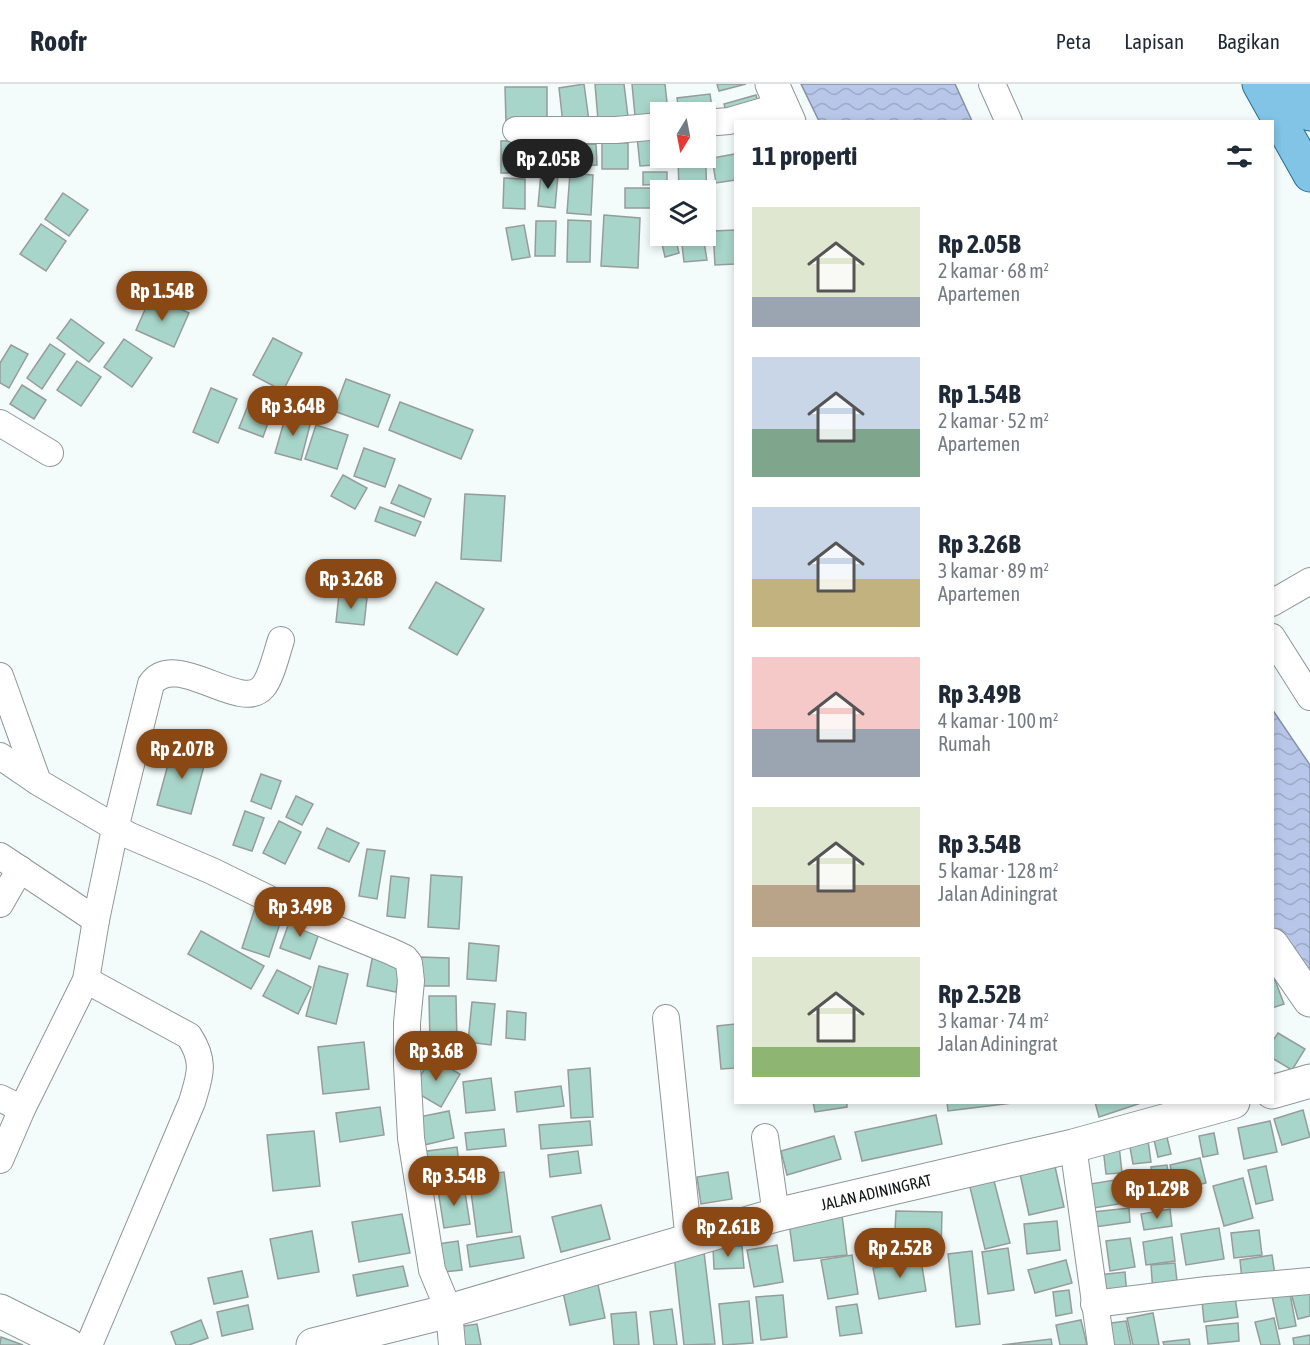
<!DOCTYPE html>
<html lang="id">
<head>
<meta charset="utf-8">
<style>
	body { margin:0; font-family:"Asap Condensed",sans-serif; background:#f2f2f3; color:#1f2937; height:100vh; display:flex; flex-direction:column; font-size:22px; white-space:nowrap }
	* { box-sizing:border-box; margin:0 }
	p { font-size:20px; color:#747a83 }
	.icon { flex:none; width:33px; height:33px; fill:none; stroke:currentColor; stroke-width:2; stroke-linecap:round; stroke-linejoin:round }
	.map { position:relative; flex:1; overflow:hidden }
	.details { position:absolute; left:734px; top:36px; width:540px; height:984px; display:flex; flex-direction:column; background:#fff; border-radius:0px; box-shadow:0 3px 9px #0003 }
	.details>* { flex:none }
	.needle { width:39px; rotate:190deg }
	.fabs { position:absolute; left:650px; top:18px; display:grid; gap:12px }
	.fabs a { display:grid; place-items:center; width:66px; height:66px; border-radius:0px; background:#fff; box-shadow:0 3px 9px #0003; font-size:30px }
	.price { position:absolute; translate:-50% -51px; padding:0 14px; border-radius:21px; background:#8a4914; color:#fff; font-size:20px; line-height:39px; filter:drop-shadow(0 2px 3px #0008) }
	.price::after { content:''; position:absolute; left:50%; top:36px; width:18px; height:14px; margin-left:-9px; background:inherit; clip-path:polygon(0 0,100% 0,50% 100%) }
	.price.selected { background:#222; color:#fff }
	ul { padding:0; list-style:none }
	li { display:flex; align-items:center; gap:18px; height:150px; padding:0 18px }
	li span { display:grid; place-items:center; flex:none; width:168px; height:120px; border-radius:0px; color:#555 }
	li>.icon { margin-inline-start:auto }
	span .icon { width:72px; height:72px; fill:#fffc; stroke-width:1 }
	li b { font-size:26px }
	h2 { display:flex; justify-content:space-between; align-items:center; height:72px; padding:0 18px; font-size:26px }
	header { display:flex; align-items:center; gap:36px; box-sizing:border-box; height:84px; padding:0 30px; background:#fff; border-bottom:2px solid #e0e1e3 }
	header strong { font-size:28px }
	nav { display:flex; gap:33px; margin-inline-start:auto; font-size:21px }
	.map>svg:first-child { display:block }
	.water { fill:url(#water-waves); stroke:#8691a9; stroke-width:1.5 }
	.building { fill:#a8d5c9; stroke:#969c9a; stroke-width:1.5 }
	.lines { fill:none; stroke-linecap:round; stroke-linejoin:round }
	.minor-casing { stroke:#909696; stroke-width:28 }
	.tertiary-casing { stroke:#909696; stroke-width:35 }
	.primary-casing { stroke:#246c92; stroke-width:35 }
	.minor { stroke:#fff; stroke-width:26 }
	.tertiary { stroke:#fff; stroke-width:33 }
	.primary { stroke:#81c4e6; stroke-width:33 }
	.labels { text-anchor:middle; dominant-baseline:central; stroke-width:6; stroke-linejoin:round; paint-order:stroke }
	.street-label { font-size:16px; fill:#121415; stroke:#fff }
</style>
</head>
<body>
<header>
<strong>Roofr</strong>
<nav><a>Peta</a><a>Lapisan</a><a>Bagikan</a></nav>
</header>
<div class="map">
<svg width="1310" height="1261" viewBox="0 0 1310 1261">
	<defs>
		<pattern id="water-waves" width="16" height="10" patternUnits="userSpaceOnUse" patternTransform="scale(1.5)"><rect width="16" height="10" fill="#b8c7e9"/><path d="M0 5q4-4 8 0t8 0" fill="none" stroke="#9daac7"/></pattern>
	</defs>
	<rect width="100%" height="100%" fill="#f4fbfb"/>
	<g class="water">
		<polygon points="801,0 955,0 972,37 819,37"/>
		<polygon points="1272,625 1310,681 1310,897 1272,843"/>
	</g>
	<g class="building">
		<polygon points="584,0 589,37 563,40 559,4"/>
		<polygon points="595,0 624,0 628,33 598,36"/>
		<polygon points="632,0 665,0 668,28 635,32"/>
		<polygon points="717,0 746,0 719,7"/>
		<polygon points="505,3 547,3 547,37 506,38"/>
		<polygon points="710,10 713,31 705,28 679,28 677,14"/>
		<polygon points="756,11 759,21 727,30 724,20"/>
		<polygon points="540,47 567,50 564,72 537,68"/>
		<polygon points="660,50 660,74 668,74 668,80 640,82 637,52"/>
		<polygon points="705,52 707,119 705,119 705,106 679,106 678,74 705,74"/>
		<polygon points="526,56 526,89 501,89 501,57"/>
		<polygon points="602,58 628,59 628,85 602,85"/>
		<polygon points="596,60 597,81 572,82 571,61"/>
		<polygon points="735,70 735,96 716,99 712,74"/>
		<polygon points="643,88 667,88 667,100 643,101"/>
		<polygon points="541,89 558,91 555,124 538,122"/>
		<polygon points="570,89 593,91 591,131 567,129"/>
		<polygon points="504,94 525,95 525,125 503,124"/>
		<rect x="625" y="104" width="29" height="20"/>
		<polygon points="63,109 88,126 69,152 45,135"/>
		<polygon points="604,131 640,134 638,184 601,182"/>
		<polygon points="568,136 591,137 590,178 567,178"/>
		<polygon points="536,137 556,137 555,172 535,172"/>
		<polygon points="41,140 66,157 46,187 20,170"/>
		<polygon points="524,141 530,173 512,176 506,144"/>
		<polygon points="735,146 735,180 715,181 713,147"/>
		<polygon points="659,147 660,152 675,152 679,169 665,173"/>
		<polygon points="681,152 703,152 707,176 684,178"/>
		<polygon points="151,212 189,229 174,263 136,246"/>
		<polygon points="71,235 104,259 89,278 57,254"/>
		<polygon points="273,254 302,269 283,307 253,291"/>
		<polygon points="124,255 152,274 132,303 104,283"/>
		<polygon points="50,260 65,270 42,305 27,294"/>
		<polygon points="11,261 28,270 9,304 0,299 0,279"/>
		<polygon points="77,277 101,293 81,322 57,306"/>
		<polygon points="346,295 390,311 378,343 334,327"/>
		<polygon points="22,301 46,316 34,335 10,320"/>
		<polygon points="211,304 237,315 218,359 193,348"/>
		<polygon points="251,314 274,322 263,353 239,344"/>
		<polygon points="400,318 473,346 461,375 389,346"/>
		<polygon points="286,331 311,337 301,376 275,369"/>
		<polygon points="316,341 348,351 337,385 305,375"/>
		<polygon points="364,364 395,375 385,403 354,392"/>
		<polygon points="343,391 367,404 355,425 331,412"/>
		<polygon points="399,401 431,415 424,433 391,419"/>
		<polygon points="465,410 505,412 501,477 461,475"/>
		<polygon points="380,423 421,438 415,452 375,437"/>
		<polygon points="436,498 484,525 457,571 409,544"/>
		<polygon points="339,510 367,514 364,541 336,538"/>
		<polygon points="173,662 207,671 191,730 157,721"/>
		<polygon points="261,690 281,697 271,725 251,717"/>
		<polygon points="296,712 313,720 302,741 286,733"/>
		<polygon points="245,727 264,734 252,767 233,761"/>
		<polygon points="279,737 301,748 285,780 263,769"/>
		<polygon points="327,744 359,759 349,778 318,764"/>
		<polygon points="367,765 385,767 377,815 359,812"/>
		<polygon points="431,791 462,793 459,845 428,843"/>
		<polygon points="391,792 409,794 405,834 387,832"/>
		<polygon points="256,821 283,830 269,873 242,864"/>
		<polygon points="291,833 321,844 310,875 280,864"/>
		<polygon points="201,847 264,882 251,905 188,870"/>
		<polygon points="469,859 499,862 496,897 467,895"/>
		<polygon points="373,870 402,876 396,908 367,902"/>
		<polygon points="420,873 449,874 449,902 420,902"/>
		<polygon points="319,882 348,890 336,940 306,932"/>
		<polygon points="277,886 311,903 298,930 263,912"/>
		<polygon points="1275,896 1284,920 1272,924 1272,897"/>
		<polygon points="429,912 456,912 457,959 430,959"/>
		<polygon points="472,918 495,920 491,961 468,958"/>
		<polygon points="507,927 526,929 525,956 506,954"/>
		<polygon points="735,940 735,984 721,985 717,942"/>
		<polygon points="1278,949 1305,965 1292,986 1272,974 1272,958"/>
		<polygon points="364,958 369,1005 323,1010 318,963"/>
		<polygon points="431,974 460,990 441,1023 412,1006"/>
		<polygon points="590,984 593,1033 571,1034 568,986"/>
		<polygon points="491,994 495,1026 466,1029 463,998"/>
		<polygon points="561,1002 564,1022 517,1028 515,1008"/>
		<polygon points="813,1018 847,1018 847,1023 815,1028"/>
		<polygon points="947,1018 1012,1018 1012,1019 948,1027"/>
		<polygon points="1095,1018 1144,1018 1099,1033"/>
		<polygon points="380,1023 384,1051 340,1058 336,1029"/>
		<polygon points="1303,1026 1310,1053 1282,1061 1274,1035"/>
		<polygon points="449,1027 454,1054 420,1062 414,1034"/>
		<polygon points="936,1031 942,1060 862,1077 855,1048"/>
		<polygon points="590,1037 592,1061 541,1065 539,1041"/>
		<polygon points="1270,1037 1277,1068 1244,1075 1238,1044"/>
		<polygon points="1164,1041 1171,1070 1158,1073 1151,1043"/>
		<polygon points="504,1045 506,1062 467,1066 465,1049"/>
		<polygon points="314,1047 320,1102 273,1107 267,1051"/>
		<polygon points="1147,1049 1151,1078 1133,1080 1128,1052"/>
		<polygon points="1214,1049 1218,1070 1203,1073 1199,1052"/>
		<polygon points="834,1052 841,1075 787,1091 781,1067"/>
		<polygon points="1119,1061 1122,1089 1106,1090 1103,1063"/>
		<polygon points="457,1063 460,1088 423,1093 420,1068"/>
		<polygon points="578,1067 581,1089 550,1093 548,1071"/>
		<polygon points="1200,1074 1206,1099 1176,1106 1170,1081"/>
		<polygon points="1054,1078 1064,1123 1029,1131 1019,1085"/>
		<polygon points="1167,1081 1171,1109 1155,1111 1151,1083"/>
		<polygon points="1266,1082 1273,1116 1256,1120 1248,1086"/>
		<polygon points="504,1088 512,1148 477,1153 469,1093"/>
		<polygon points="728,1088 732,1115 701,1120 697,1093"/>
		<polygon points="1145,1091 1151,1113 1132,1118 1126,1096"/>
		<polygon points="993,1093 1010,1159 985,1165 969,1099"/>
		<polygon points="1243,1094 1253,1134 1224,1142 1213,1102"/>
		<polygon points="1121,1095 1125,1119 1094,1124 1090,1100"/>
		<polygon points="464,1102 470,1140 444,1144 438,1106"/>
		<polygon points="601,1121 610,1155 561,1168 552,1133"/>
		<polygon points="1129,1124 1130,1138 1095,1143 1093,1128"/>
		<polygon points="1170,1125 1172,1142 1144,1146 1141,1130"/>
		<polygon points="896,1127 942,1128 941,1167 894,1166"/>
		<polygon points="402,1130 410,1169 359,1178 352,1138"/>
		<polygon points="842,1131 847,1171 794,1177 789,1138"/>
		<polygon points="1057,1137 1060,1166 1027,1170 1024,1140"/>
		<polygon points="1219,1144 1224,1175 1186,1181 1181,1150"/>
		<polygon points="1259,1146 1262,1171 1234,1174 1231,1149"/>
		<polygon points="312,1147 319,1188 278,1195 270,1155"/>
		<polygon points="520,1152 524,1174 470,1183 467,1161"/>
		<polygon points="1172,1153 1175,1177 1146,1181 1143,1158"/>
		<polygon points="1130,1154 1135,1183 1110,1187 1106,1157"/>
		<polygon points="458,1157 462,1186 434,1189 431,1161"/>
		<polygon points="777,1161 783,1198 754,1203 747,1166"/>
		<polygon points="742,1162 744,1184 714,1185 713,1163"/>
		<polygon points="1008,1164 1014,1206 988,1210 982,1168"/>
		<polygon points="972,1167 980,1240 956,1243 948,1170"/>
		<polygon points="704,1168 715,1260 684,1261 674,1171"/>
		<polygon points="852,1171 858,1210 828,1215 821,1176"/>
		<polygon points="1272,1171 1275,1191 1242,1196 1240,1176"/>
		<polygon points="921,1176 926,1207 879,1215 873,1184"/>
		<polygon points="1066,1176 1072,1199 1035,1209 1028,1186"/>
		<polygon points="1175,1179 1178,1206 1153,1209 1151,1181"/>
		<polygon points="403,1182 408,1202 357,1212 353,1191"/>
		<polygon points="242,1187 248,1213 214,1220 208,1194"/>
		<polygon points="1125,1188 1127,1212 1101,1215 1098,1191"/>
		<polygon points="597,1196 605,1234 570,1241 562,1203"/>
		<polygon points="1310,1201 1310,1232 1298,1235 1290,1205"/>
		<polygon points="1289,1204 1296,1242 1279,1245 1271,1207"/>
		<polygon points="1069,1206 1072,1229 1056,1232 1053,1208"/>
		<polygon points="783,1211 787,1253 761,1256 756,1213"/>
		<polygon points="1235,1213 1238,1233 1204,1238 1202,1217"/>
		<polygon points="749,1217 753,1259 723,1261 719,1220"/>
		<polygon points="857,1220 862,1249 840,1252 836,1223"/>
		<polygon points="248,1221 253,1245 222,1252 217,1228"/>
		<polygon points="672,1225 677,1261 654,1261 650,1228"/>
		<polygon points="636,1228 639,1261 614,1261 611,1230"/>
		<polygon points="1153,1229 1159,1261 1133,1261 1127,1234"/>
		<polygon points="1274,1234 1280,1261 1261,1261 1255,1238"/>
		<polygon points="201,1236 208,1254 189,1261 176,1261 171,1248"/>
		<polygon points="1081,1236 1087,1261 1060,1261 1056,1241"/>
		<polygon points="1126,1237 1131,1261 1108,1261 1104,1240"/>
		<polygon points="1238,1239 1239,1257 1208,1260 1206,1242"/>
		<polygon points="477,1240 481,1261 460,1261 457,1243"/>
		<polygon points="1310,1251 1310,1261 1294,1261 1293,1254"/>
		<polygon points="1,1253 23,1261 0,1261"/>
		<polygon points="1051,1255 1052,1261 1002,1261"/>
		<polygon points="1189,1255 1190,1261 1164,1261 1163,1258"/>
	</g>
	<g class="lines">
		<g class="minor-casing">
			<g id="minor">
				<polyline points="992,0 1009,38"/>
				<polyline points="705,39 729,37 781,22"/>
				<polyline points="516,46 616,46 660,42"/>
				<polyline points="0,339 50,369"/>
				<polyline points="1272,519 1310,497"/>
				<polyline points="1272,553 1310,613"/>
				<polyline points="0,592 38,698 128,751 212,787 304,832 390,867 405,874 409,879 411,897 407,939 407,981 411,1054 432,1186 449,1227 452,1261"/>
				<polyline points="0,672 38,698"/>
				<polyline points="0,772 96,836"/>
				<polyline points="0,820 20,785"/>
				<path d="M 86,896 L 189,952 C 206,978 200,991 192,1018 L 89,1261"/>
				<polyline points="666,934 689,1158"/>
				<polyline points="0,1014 22,1025"/>
				<polyline points="765,1053 776,1131"/>
				<polyline points="1073,1062 1101,1261"/>
				<path d="M 0,1076 L 22,1025 L 86,896 L 96,836 L 115,745 L 151,600 C 176,565 241,630 263,603 C 271,594 277,568 281,556"/>
				<polyline points="1094,1220 1207,1206 1310,1197"/>
			</g>
		</g>
		<g class="tertiary-casing">
			<g id="tertiary">
				<polyline points="772,0 789,38"/>
				<polyline points="1272,861 1310,916"/>
				<polyline points="1272,1008 1310,997"/>
				<polyline points="0,1227 68,1261"/>
				<polyline points="313,1261 449,1227 776,1131 1073,1062 1233,1018"/>
			</g>
		</g>
		<g class="primary-casing">
			<g id="primary">
				<polyline points="1259,0 1310,91"/>
				<polyline points="1294,0 1310,30"/>
			</g>
		</g>
		<use href="#minor" class="minor"/>
		<use href="#tertiary" class="tertiary"/>
		<use href="#primary" class="primary"/>
	</g>
	<g class="labels">
		<g class="street-label">
			<text transform="translate(876 1108) rotate(-13)">JALAN ADININGRAT</text>
		</g>
	</g>
</svg>
<div class="fabs">
<a><svg class="needle" viewBox="-14 -14 28 28"><path d="M0-13l5 13h-10z" fill="#e53935"/><path d="M0 13l5-13h-10z" fill="#747a83"/></svg></a>
<a><svg class="icon" aria-label="layers" viewBox="0 0 24 24"><path d="M12 4l9 5-9 5-9-5zM3 14l9 5 9-5"/></svg></a>
</div>
<b class="price selected" style="left:548px;top:106px">Rp 2.05B</b>
<b class="price" style="left:162px;top:238px">Rp 1.54B</b>
<b class="price" style="left:293px;top:353px">Rp 3.64B</b>
<b class="price" style="left:351px;top:526px">Rp 3.26B</b>
<b class="price" style="left:182px;top:696px">Rp 2.07B</b>
<b class="price" style="left:300px;top:854px">Rp 3.49B</b>
<b class="price" style="left:436px;top:998px">Rp 3.6B</b>
<b class="price" style="left:454px;top:1123px">Rp 3.54B</b>
<b class="price" style="left:1157px;top:1136px">Rp 1.29B</b>
<b class="price" style="left:728px;top:1174px">Rp 2.61B</b>
<b class="price" style="left:900px;top:1195px">Rp 2.52B</b>
<section class="details">
<h2>11 properti<svg class="icon" aria-label="filters" viewBox="0 0 24 24"><path d="M4 7h16M4 17h16"/><circle cx="9" cy="7" r="2"/><circle cx="15" cy="17" r="2"/></svg></h2>
<ul>
<li><span style="background:linear-gradient(#dfe7d0 75%,#9aa5b1 0)"><svg class="icon" aria-label="home" viewBox="0 0 24 24"><path d="M3 11l9-7 9 7M6 9v11h12V9"/></svg></span><div><b>Rp 2.05B</b><p>2 kamar · 68 m²</p><p>Apartemen</p></div></li>
<li><span style="background:linear-gradient(#c9d6e8 60%,#7fa58c 0)"><svg class="icon" aria-label="home" viewBox="0 0 24 24"><path d="M3 11l9-7 9 7M6 9v11h12V9"/></svg></span><div><b>Rp 1.54B</b><p>2 kamar · 52 m²</p><p>Apartemen</p></div></li>
<li><span style="background:linear-gradient(#c9d6e8 60%,#c2b280 0)"><svg class="icon" aria-label="home" viewBox="0 0 24 24"><path d="M3 11l9-7 9 7M6 9v11h12V9"/></svg></span><div><b>Rp 3.26B</b><p>3 kamar · 89 m²</p><p>Apartemen</p></div></li>
<li><span style="background:linear-gradient(#f6c9c9 60%,#9aa5b1 0)"><svg class="icon" aria-label="home" viewBox="0 0 24 24"><path d="M3 11l9-7 9 7M6 9v11h12V9"/></svg></span><div><b>Rp 3.49B</b><p>4 kamar · 100 m²</p><p>Rumah</p></div></li>
<li><span style="background:linear-gradient(#dfe7d0 65%,#b9a48a 0)"><svg class="icon" aria-label="home" viewBox="0 0 24 24"><path d="M3 11l9-7 9 7M6 9v11h12V9"/></svg></span><div><b>Rp 3.54B</b><p>5 kamar · 128 m²</p><p>Jalan Adiningrat</p></div></li>
<li><span style="background:linear-gradient(#dfe7d0 75%,#8fb573 0)"><svg class="icon" aria-label="home" viewBox="0 0 24 24"><path d="M3 11l9-7 9 7M6 9v11h12V9"/></svg></span><div><b>Rp 2.52B</b><p>3 kamar · 74 m²</p><p>Jalan Adiningrat</p></div></li>
</ul>
</section>
</div>
</body>
</html>
